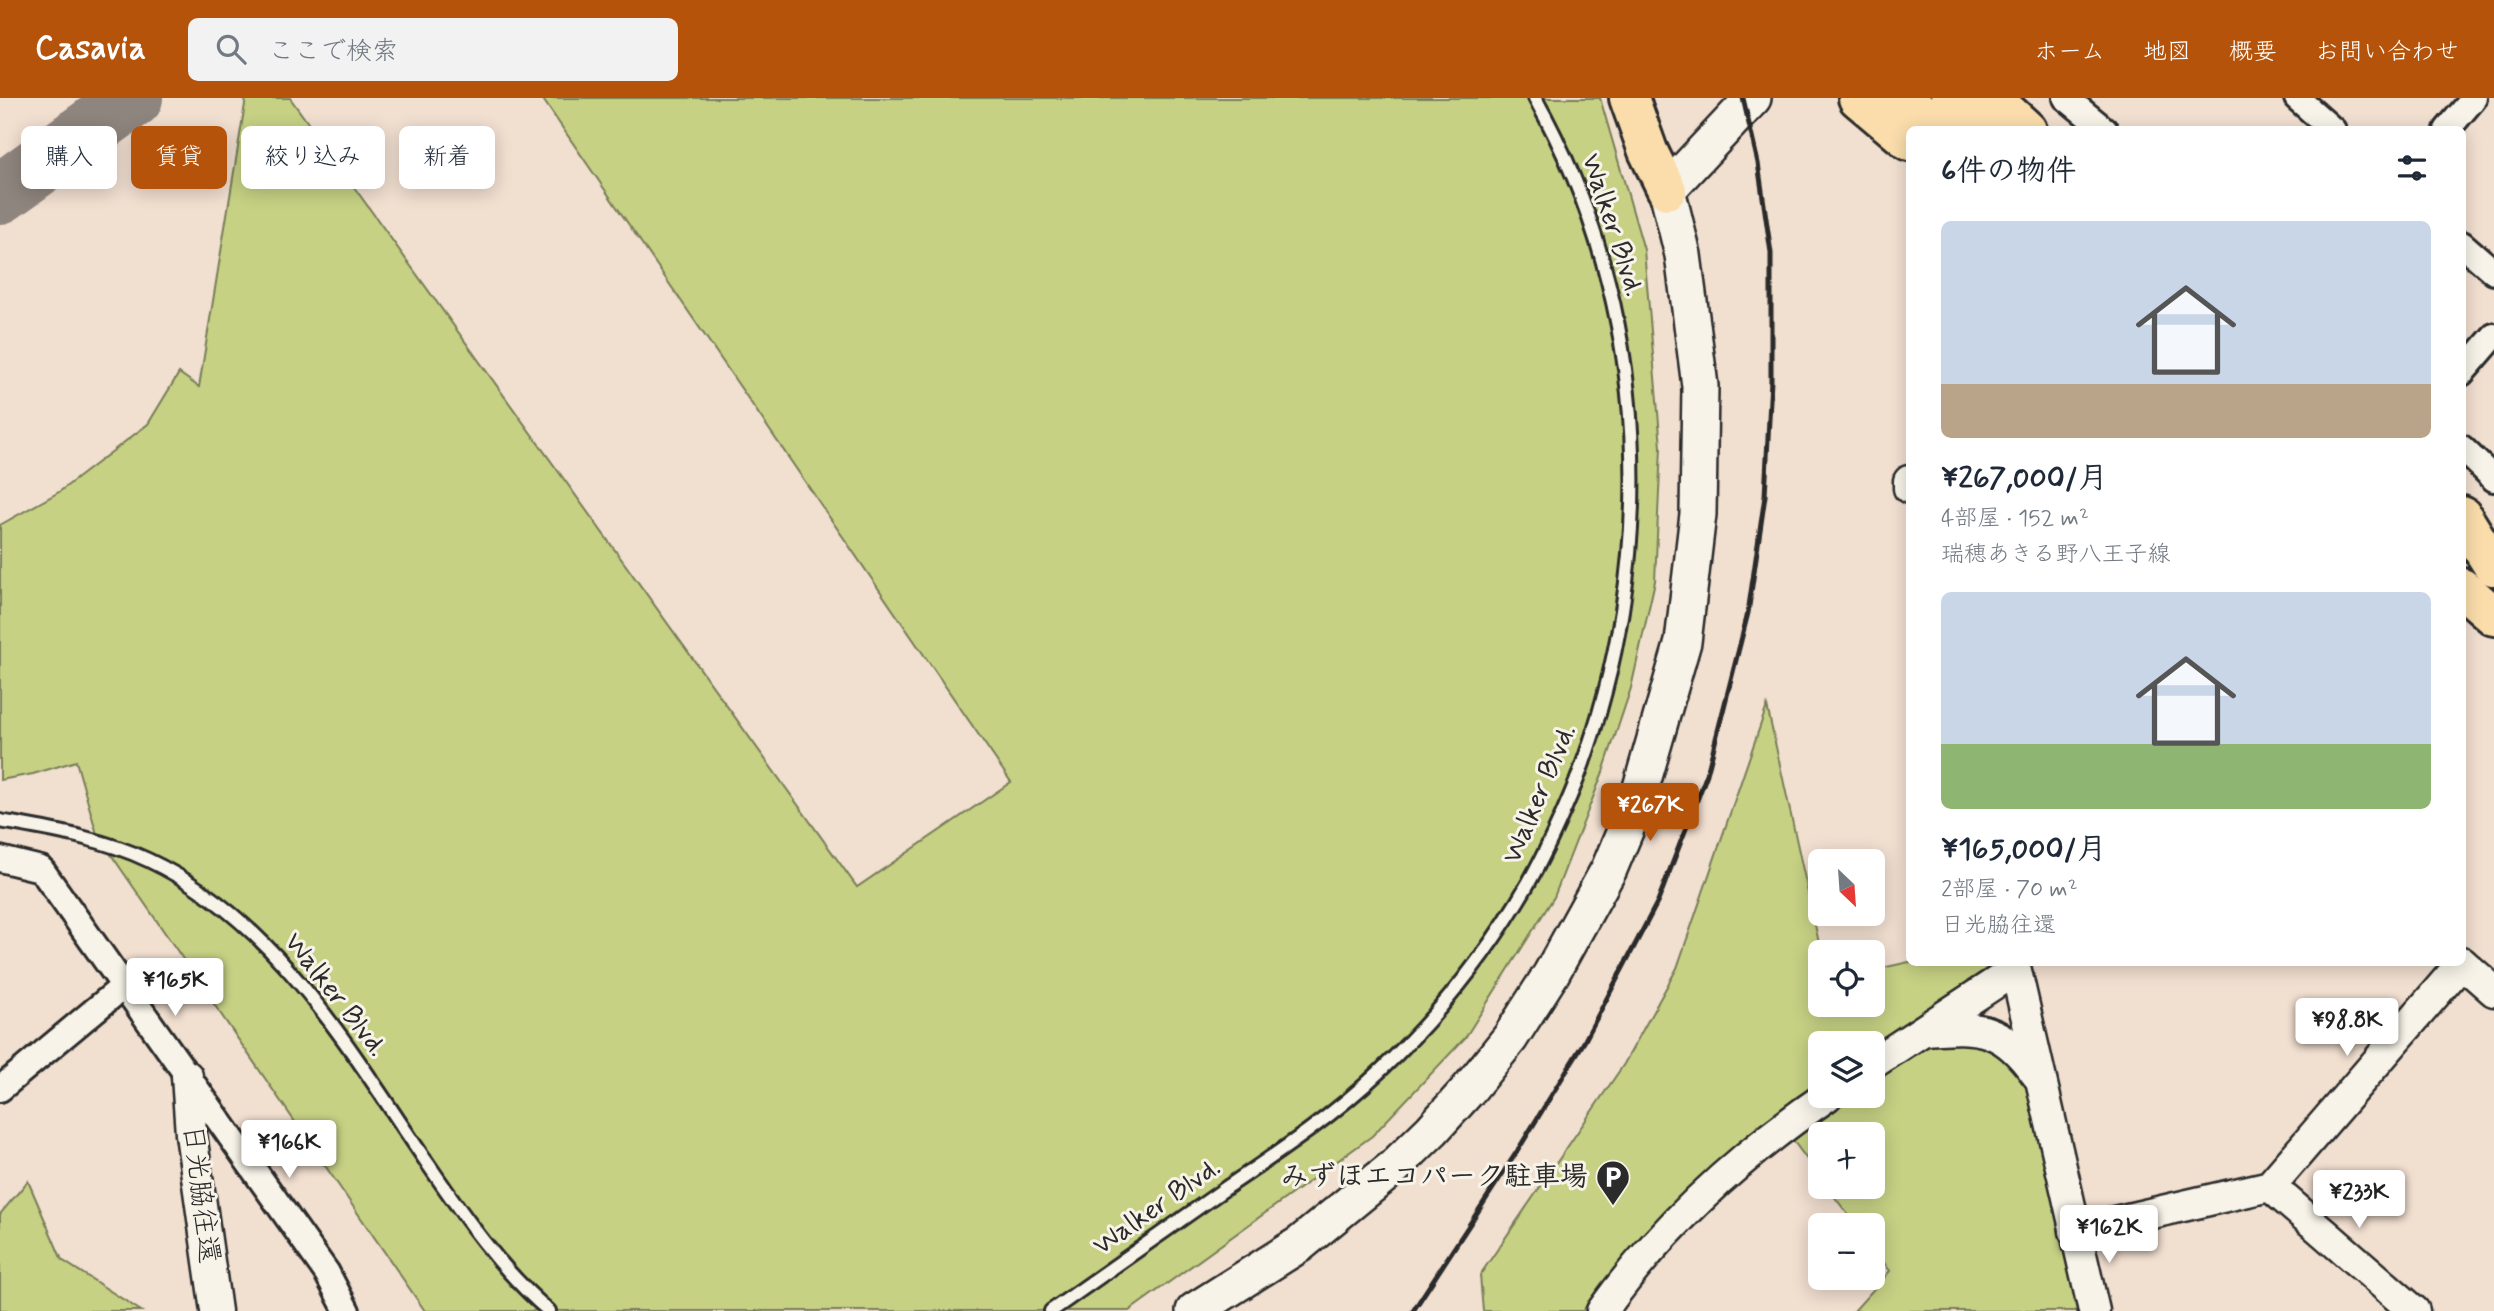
<!DOCTYPE html>
<html lang="ja">
<head>
<meta charset="utf-8">
<style>
	body { margin:0; font-family:Mynerve,"Klee One",sans-serif; background:#f2f2f3; color:#1f2937; height:100vh; display:flex; flex-direction:column; font-size:26px; white-space:nowrap }
	* { box-sizing:border-box; margin:0 }
	p { font-size:23px; color:#747a83 }
	.icon { flex:none; width:38px; height:38px; fill:none; stroke:currentColor; stroke-width:2; stroke-linecap:round; stroke-linejoin:round }
	.map { position:relative; flex:1; overflow:hidden }
	.drawer { position:absolute; left:1906px; top:28px; width:560px; height:840px; display:flex; flex-direction:column; background:#fff; border-radius:10px; box-shadow:0 4px 18px #0003 }
	.drawer>* { flex:none }
	.banner { position:absolute; left:21px; top:28px; width:665px; height:63px; display:flex; gap:14px }
	.needle { width:46px; rotate:155deg }
	.fabs { position:absolute; left:1808px; top:751px; display:grid; gap:14px }
	.fabs a { display:grid; place-items:center; width:77px; height:77px; border-radius:10px; background:#fff; box-shadow:0 4px 18px #0003; font-size:35px }
	.price { position:absolute; translate:-50% -60px; padding:0 16px; border-radius:7px; background:#fff; color:#222; font-size:23px; line-height:46px; filter:drop-shadow(0 2px 4px #0008) }
	.price::after { content:''; position:absolute; left:50%; top:42px; width:21px; height:16px; margin-left:-10px; background:inherit; clip-path:polygon(0 0,100% 0,50% 100%) }
	.price.active { background:#b45309; color:#fff }
	ul { padding:0; list-style:none }
	li { display:grid; align-content:center; gap:14px; height:371px; padding:0 35px }
	li span { display:grid; place-items:center; height:217px; border-radius:10px; color:#555 }
	li>.icon { margin-inline-start:auto }
	span .icon { width:126px; height:126px; fill:#fffc; stroke-width:1 }
	li b { font-size:30px }
	h2 { display:flex; justify-content:space-between; align-items:center; height:84px; padding:0 35px; font-size:30px }
	.chip { padding:0 24px; border-radius:10px; background:#fff; box-shadow:0 4px 18px #0003; font-size:24px; line-height:63px }
	.chip.active { background:#b45309; color:#fff }
	header { display:flex; align-items:center; gap:42px; box-sizing:border-box; height:98px; padding:0 35px; background:#b45309; color:#fff }
	header strong { font-size:33px }
	nav { display:flex; gap:38px; margin-inline-start:auto; font-size:24px }
	.search { width:490px; height:63px; background:#f2f2f3; display:flex; align-items:center; gap:18px; box-sizing:border-box; padding:0 24px; border-radius:10px; color:#747a83; font-size:26px }
	.map>svg:first-child { display:block }
	.green { fill:#c6d184; stroke:#787e58; stroke-width:2 }
	.lines { fill:none; stroke-linecap:round; stroke-linejoin:round }
	.taxiway { stroke:#8e857e; stroke-width:60 }
	.service-casing { stroke:#2b2b2b; stroke-width:18 }
	.minor-casing { stroke:#2b2b2b; stroke-width:30 }
	.tertiary-casing { stroke:#2b2b2b; stroke-width:35 }
	.secondary-casing { stroke:#2b2b2b; stroke-width:40 }
	.trunk-casing { stroke:#2b2b2b; stroke-width:44 }
	.service { stroke:#f7f3e8; stroke-width:12 }
	.minor { stroke:#f7f3e8; stroke-width:24 }
	.tertiary { stroke:#f7f3e8; stroke-width:30 }
	.secondary { stroke:#f7f3e8; stroke-width:35 }
	.trunk { stroke:#faddab; stroke-width:38 }
	.rail { stroke:#2b2b2b; stroke-width:5 }
	.labels { text-anchor:middle; dominant-baseline:central; stroke-width:6; stroke-linejoin:round; paint-order:stroke }
	.street-label { font-size:28px; fill:#2b2b2b; stroke:#f7f3e8 }
	.poi-label { font-size:28px; font-weight:bold; fill:#2b2b2b; stroke:#f7f3e8; text-anchor:end }
</style>
</head>
<body>
<header>
<strong>Casavia</strong>
<div class="search"><svg class="icon" aria-label="search" viewBox="0 0 24 24"><circle cx="10" cy="10" r="6"/><path d="M15 15l6 6"/></svg>ここで検索</div>
<nav><a>ホーム</a><a>地図</a><a>概要</a><a>お問い合わせ</a></nav>
</header>
<div class="map">
<svg width="2494" height="1213" viewBox="0 0 2494 1213">
	<rect width="100%" height="100%" fill="#f1dfd0"/>
	<filter id="ink" filterUnits="userSpaceOnUse"><feTurbulence type="fractalNoise" baseFrequency=".0143" numOctaves="2"/><feDisplacementMap in="SourceGraphic" scale="14" xChannelSelector="R" yChannelSelector="G"/><feConvolveMatrix kernelMatrix="1 2 1 2 8 2 1 2 1" color-interpolation-filters="sRGB"/></filter>
	<g filter="url(#ink)">
		<g class="green">
			<polygon points="246,0 290,0 857,789 1011,684 542,0 1600,0 1644,152 1661,349 1655,483 1631,590 1603,674 1554,799 1465,940 1372,1038 1129,1213 425,1213 97,736 76,663 33,676 0,682 0,427 59,394 148,326 179,275 199,289"/>
			<polygon points="1767,608 1821,854 1820,906 1872,906 1873,872 1909,864 1988,865 1989,869 1873,946 1820,945 1820,998 1872,998 1873,962 1959,939 2011,959 2026,983 2081,1213 1854,1213 1890,1173 1873,1150 1872,1127 1856,1127 1827,1089 1872,1088 1872,1036 1820,1036 1820,1079 1789,1037 1798,1001 1697,1081 1596,1193 1583,1213 1483,1213 1480,1177 1624,966 1677,870"/>
			<polygon points="28,1083 62,1162 141,1213 0,1213 0,1116"/>
		</g>
		<g class="lines">
			<polyline class="taxiway" points="0,96 133,0"/>
			<g class="service-casing">
				<g id="service">
					<path d="M 0,723 C 50,732 102,740 148,762 C 278,823 350,953 428,1066 C 465,1120 500,1171 549,1213"/>
					<path d="M 1051,1213 C 1110,1172 1168,1131 1226,1090 C 1279,1054 1333,1018 1379,974 C 1437,919 1489,854 1529,784 C 1547,752 1562,718 1576,684 C 1661,463 1652,208 1535,0"/>
				</g>
			</g>
			<g class="minor-casing">
				<g id="minor">
					<polyline points="2066,0 2105,32"/>
					<polyline points="2297,0 2333,32"/>
					<polyline points="2447,32 2474,0"/>
					<polyline points="2462,146 2494,174"/>
					<polyline points="2462,275 2494,238"/>
					<polyline points="2462,350 2494,381"/>
					<polyline points="0,761 41,771 327,1175 347,1213"/>
					<polyline points="0,991 125,887"/>
				</g>
			</g>
			<g class="tertiary-casing">
				<g id="tertiary">
					<polyline points="1909,383 1909,390"/>
					<polyline points="2014,864 2094,1213"/>
					<polyline points="2461,864 2494,893"/>
					<path d="M 1926,932 C 1982,927 2003,930 2037,977"/>
					<polyline points="1872,966 2015,872"/>
					<polyline points="187,978 191,1036 216,1213"/>
					<polyline points="2270,1088 2414,1213"/>
					<polyline points="2075,1133 2270,1088 2462,865"/>
					<path d="M 1602,1213 C 1663,1128 1741,1057 1827,998"/>
				</g>
			</g>
			<g class="secondary-casing">
				<polyline id="secondary" points="1194,1213 1300,1146 1394,1069 1432,1032 1469,991 1510,940 1551,876 1609,771 1636,707 1683,544 1698,416 1700,288 1683,157 1667,92 1753,0"/>
			</g>
			<g class="trunk-casing">
				<g id="trunk">
					<polyline points="1629,0 1648,53 1667,92"/>
					<polyline points="1858,0 1909,43"/>
					<polyline points="1904,0 1940,32"/>
					<polyline points="1950,0 1986,32"/>
					<polyline points="1992,0 2027,32"/>
					<polyline points="2462,418 2493,468"/>
					<polyline points="2462,490 2494,518"/>
				</g>
			</g>
			<use href="#service" class="service"/>
			<use href="#minor" class="minor"/>
			<use href="#tertiary" class="tertiary"/>
			<use href="#secondary" class="secondary"/>
			<use href="#trunk" class="trunk"/>
			<polyline class="rail" points="1413,1213 1518,1052 1584,944 1658,803 1707,676 1748,515 1765,398 1771,282 1771,155 1758,65 1743,0"/>
		</g>
	</g>
	<defs>
		<g id="parking-pin" transform="scale(1.75)"><path d="M0 17L-7.5 6A9.5 9.5 0 1 1 7.5 6Z" fill="#2b2b2b" stroke="#f7f3e8"/><path d="M-3.5-5.5H1a3.5 3.5 0 0 1 0 7H-1V5.5H-3.5ZM-1-3.4V-.6H.8a1.4 1.4 0 0 0 0-2.8Z" fill="#fff"/></g>
	</defs>
	<g fill-rule="evenodd">
		<use href="#parking-pin" x="1613" y="1079"/>
	</g>
	<g class="labels">
		<g class="street-label">
			<text transform="translate(1612 127) rotate(72)">Walker Blvd.</text>
			<text transform="translate(1540 696) rotate(-67)">Walker Blvd.</text>
			<text transform="translate(335 897) rotate(52)">Walker Blvd.</text>
			<text transform="translate(200 1096) rotate(83)">日光脇往還</text>
			<text transform="translate(1157 1109) rotate(-35)">Walker Blvd.</text>
		</g>
		<g class="poi-label">
			<text x="1588" y="1079">みずほエコパーク駐車場</text>
		</g>
	</g>
</svg>
<div class="fabs">
<a><svg class="needle" viewBox="-14 -14 28 28"><path d="M0-13l5 13h-10z" fill="#e53935"/><path d="M0 13l5-13h-10z" fill="#747a83"/></svg></a>
<a><svg class="icon" aria-label="locate" viewBox="0 0 24 24"><circle cx="12" cy="12" r="6"/><path d="M12 2v4M12 18v4M2 12h4M18 12h4"/></svg></a>
<a><svg class="icon" aria-label="layers" viewBox="0 0 24 24"><path d="M12 4l9 5-9 5-9-5zM3 14l9 5 9-5"/></svg></a>
<a>+</a>
<a>−</a>
</div>
<b class="price active" style="left:1650px;top:745px">¥267K</b>
<b class="price" style="left:175px;top:920px">¥165K</b>
<b class="price" style="left:2347px;top:960px">¥98.8K</b>
<b class="price" style="left:289px;top:1082px">¥166K</b>
<b class="price" style="left:2359px;top:1132px">¥233K</b>
<b class="price" style="left:2109px;top:1167px">¥162K</b>
<div class="banner">
<a class="chip">購入</a>
<a class="chip active">賃貸</a>
<a class="chip">絞り込み</a>
<a class="chip">新着</a>
</div>
<section class="drawer">
<h2>6件の物件<svg class="icon" aria-label="filters" viewBox="0 0 24 24"><path d="M4 7h16M4 17h16"/><circle cx="9" cy="7" r="2"/><circle cx="15" cy="17" r="2"/></svg></h2>
<ul>
<li><span style="background:linear-gradient(#c9d6e8 75%,#b9a48a 0)"><svg class="icon" aria-label="home" viewBox="0 0 24 24"><path d="M3 11l9-7 9 7M6 9v11h12V9"/></svg></span><div><b>¥267,000/月</b><p>4部屋 · 152 m²</p><p>瑞穂あきる野八王子線</p></div></li>
<li><span style="background:linear-gradient(#c9d6e8 70%,#8fb573 0)"><svg class="icon" aria-label="home" viewBox="0 0 24 24"><path d="M3 11l9-7 9 7M6 9v11h12V9"/></svg></span><div><b>¥165,000/月</b><p>2部屋 · 70 m²</p><p>日光脇往還</p></div></li>
</ul>
</section>
</div>
</body>
</html>
